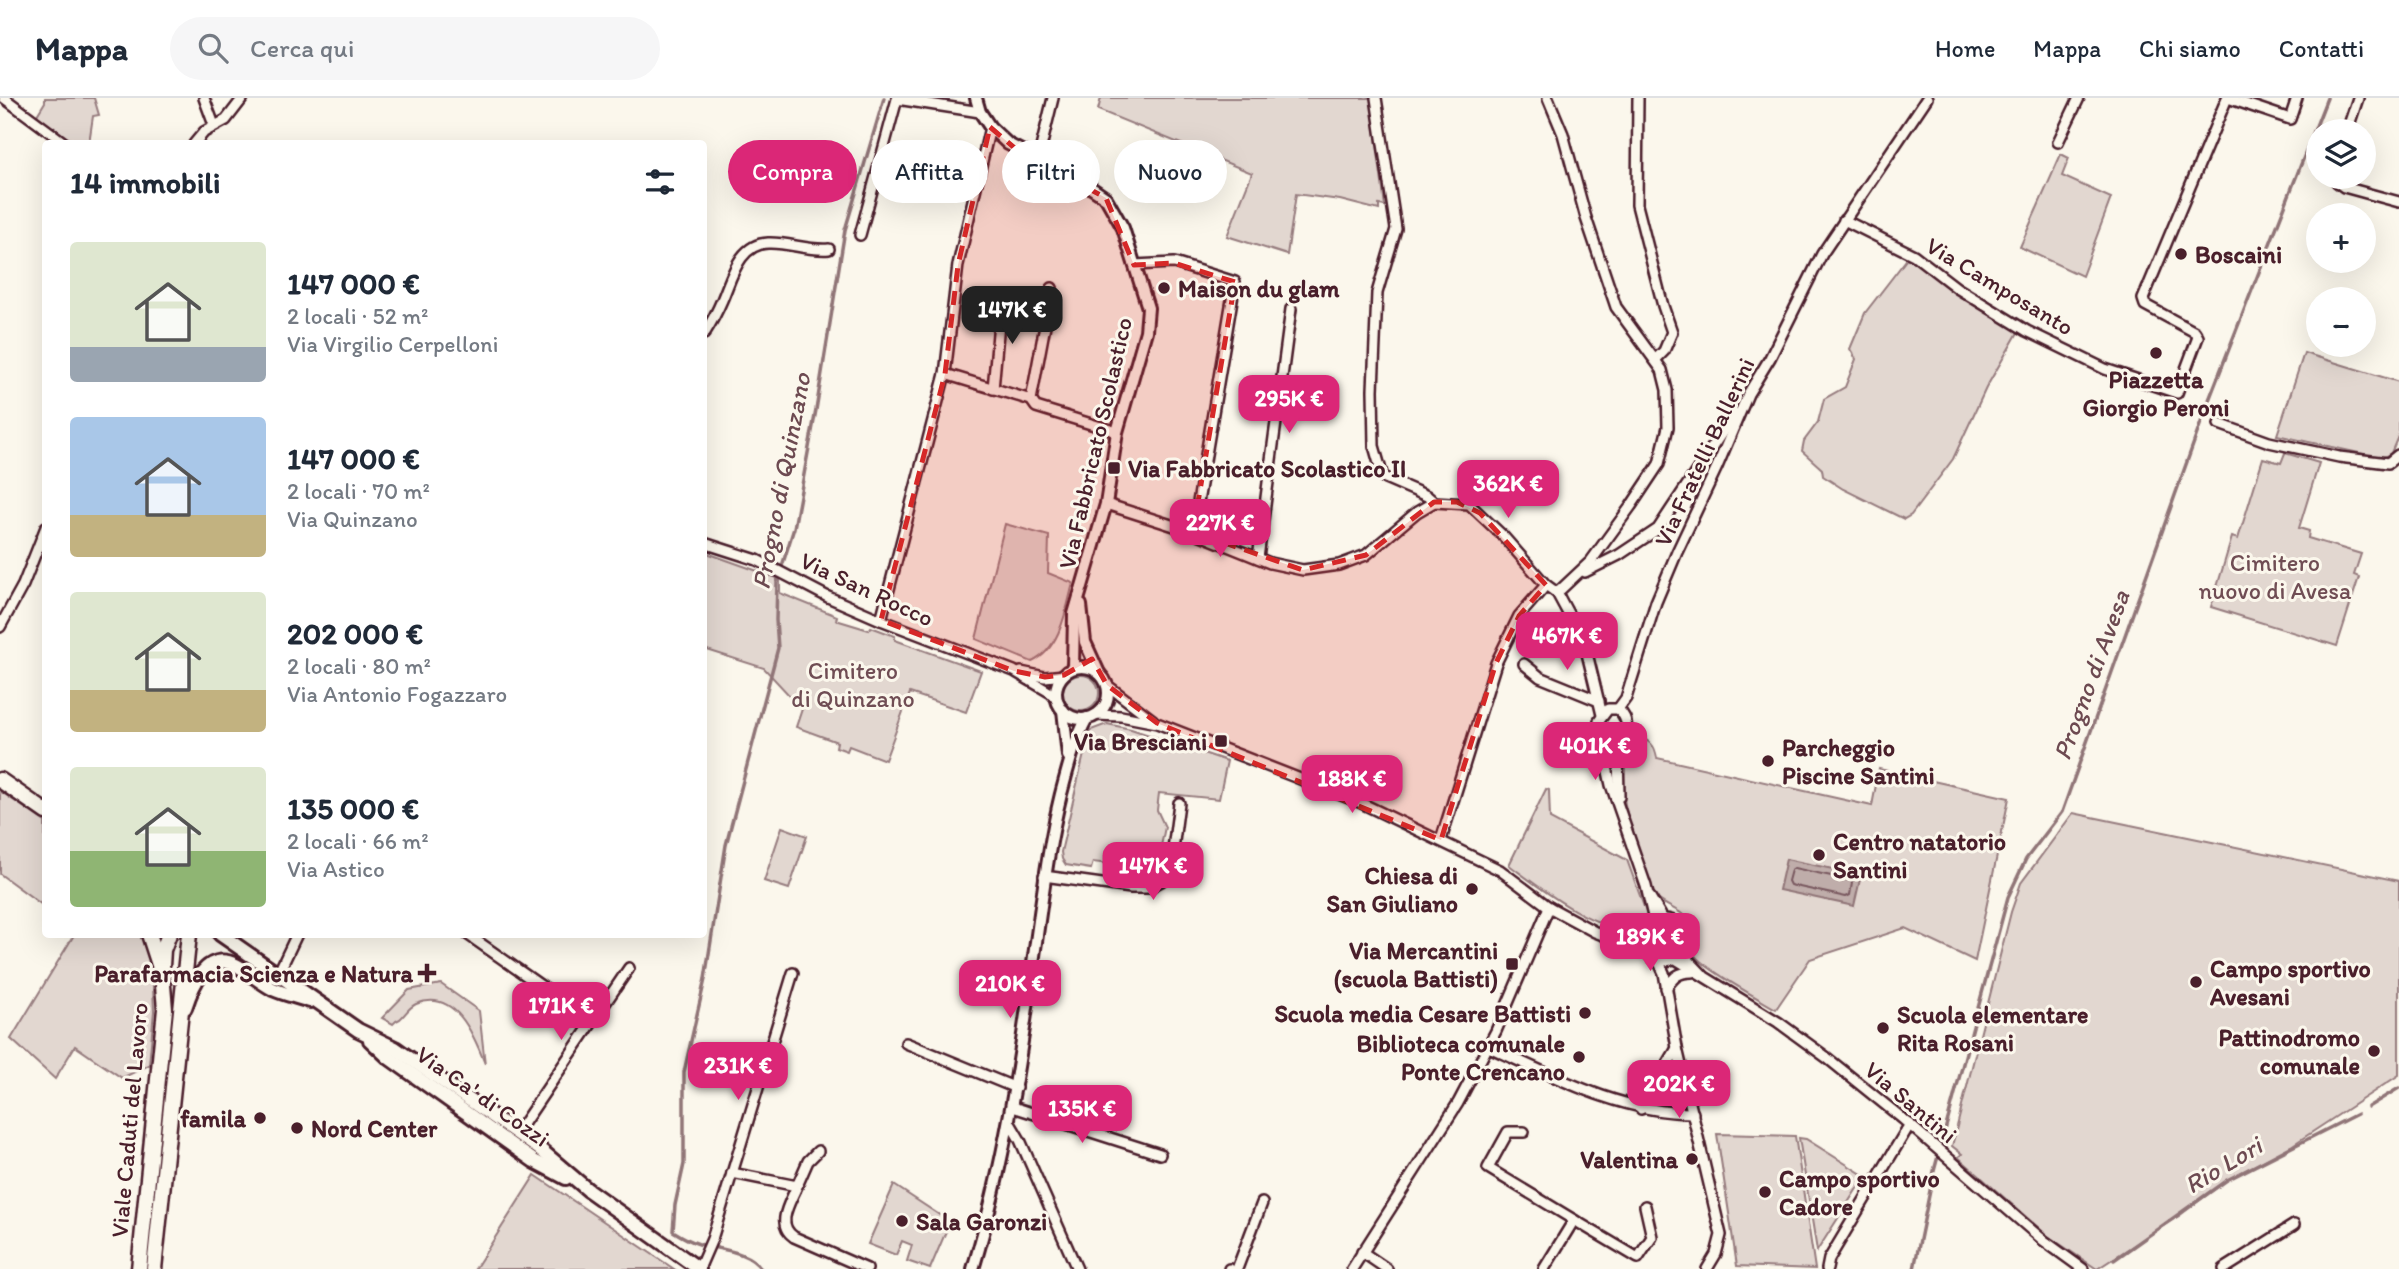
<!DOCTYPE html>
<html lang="it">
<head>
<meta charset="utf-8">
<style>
	body { margin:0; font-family:Itim,sans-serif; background:#f6f6f7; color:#1f2937; height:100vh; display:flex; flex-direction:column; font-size:26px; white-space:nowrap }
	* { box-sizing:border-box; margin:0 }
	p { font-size:23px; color:#747a83 }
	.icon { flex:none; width:38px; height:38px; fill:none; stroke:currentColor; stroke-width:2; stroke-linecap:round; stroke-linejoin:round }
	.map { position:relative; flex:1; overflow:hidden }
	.side { position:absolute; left:42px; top:42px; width:665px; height:798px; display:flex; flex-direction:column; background:#fff; border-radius:7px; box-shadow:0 7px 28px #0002 }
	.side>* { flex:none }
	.top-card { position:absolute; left:728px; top:42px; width:665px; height:63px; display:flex; gap:14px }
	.tools { position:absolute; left:2306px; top:21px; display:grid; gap:14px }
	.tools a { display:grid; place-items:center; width:70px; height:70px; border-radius:50%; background:#fff; box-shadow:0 7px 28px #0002; font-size:35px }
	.price { position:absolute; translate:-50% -60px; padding:0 16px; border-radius:14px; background:#db2777; color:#fff; font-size:23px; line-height:46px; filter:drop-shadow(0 2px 4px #0008) }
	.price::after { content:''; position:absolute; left:50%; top:42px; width:21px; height:16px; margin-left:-10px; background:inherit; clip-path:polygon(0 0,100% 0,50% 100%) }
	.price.active { background:#222; color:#fff }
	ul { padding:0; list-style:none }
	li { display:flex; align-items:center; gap:21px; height:175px; padding:0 28px }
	li span { display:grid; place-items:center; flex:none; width:196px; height:140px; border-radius:7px; color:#555 }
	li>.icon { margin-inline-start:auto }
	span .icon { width:84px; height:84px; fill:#fffc; stroke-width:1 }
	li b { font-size:30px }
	h2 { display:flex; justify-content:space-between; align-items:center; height:84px; padding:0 28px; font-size:30px }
	.pill { padding:0 24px; border-radius:32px; background:#fff; box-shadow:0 7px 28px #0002; font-size:24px; line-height:63px }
	.pill.active { background:#db2777; color:#fff }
	header { display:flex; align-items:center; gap:42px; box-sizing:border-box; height:98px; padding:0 35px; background:#fff; border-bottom:2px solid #e0e1e3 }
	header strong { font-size:33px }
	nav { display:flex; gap:38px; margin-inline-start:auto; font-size:24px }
	.search { width:490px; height:63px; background:#f6f6f7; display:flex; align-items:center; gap:18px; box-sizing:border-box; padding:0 24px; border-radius:38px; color:#747a83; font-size:26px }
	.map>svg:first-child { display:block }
	.green { fill:#e2d7d0; stroke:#967b7e; stroke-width:2 }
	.water { fill:#bfadaa; stroke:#907477; stroke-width:2 }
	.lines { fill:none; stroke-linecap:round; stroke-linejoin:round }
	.shore { stroke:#79585e; stroke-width:2 }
	.stream { stroke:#907477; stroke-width:3.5 }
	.minor-casing { stroke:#4a1f2b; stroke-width:14 }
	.tertiary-casing { stroke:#4a1f2b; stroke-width:16 }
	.secondary-casing { stroke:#4a1f2b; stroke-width:18 }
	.primary-casing { stroke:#4a1f2b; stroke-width:19 }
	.minor { stroke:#fbf7ec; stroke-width:9 }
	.tertiary { stroke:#fbf7ec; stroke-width:10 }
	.secondary { stroke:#fbf7ec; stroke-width:12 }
	.primary { stroke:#fbf7ec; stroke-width:14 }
	.marked { fill:#d62828; fill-opacity:0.2; stroke:#d62828; stroke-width:5; stroke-dasharray:14 9; stroke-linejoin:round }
	.poi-dot { fill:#4a1f2b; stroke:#fbf7ec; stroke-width:2.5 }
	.labels { text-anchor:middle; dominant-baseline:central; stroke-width:6; stroke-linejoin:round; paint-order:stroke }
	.poi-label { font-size:24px; font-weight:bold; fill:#4a1f2b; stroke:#fbf7ec; text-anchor:start }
	.street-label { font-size:24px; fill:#4a1f2b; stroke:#fbf7ec }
	.park-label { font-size:24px; fill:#704d54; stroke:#fbf7ec }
	.water-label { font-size:26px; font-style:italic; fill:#6d4a51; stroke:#fbf7ec }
</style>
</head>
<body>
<header>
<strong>Mappa</strong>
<div class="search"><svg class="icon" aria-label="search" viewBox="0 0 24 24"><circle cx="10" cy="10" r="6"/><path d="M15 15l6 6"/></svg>Cerca qui</div>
<nav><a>Home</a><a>Mappa</a><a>Chi siamo</a><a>Contatti</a></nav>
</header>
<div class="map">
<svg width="2399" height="1171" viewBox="0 0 2399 1171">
	<rect width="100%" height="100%" fill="#fbf7ec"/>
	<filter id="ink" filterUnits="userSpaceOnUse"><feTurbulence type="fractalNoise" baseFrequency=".0143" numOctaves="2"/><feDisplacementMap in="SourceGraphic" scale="14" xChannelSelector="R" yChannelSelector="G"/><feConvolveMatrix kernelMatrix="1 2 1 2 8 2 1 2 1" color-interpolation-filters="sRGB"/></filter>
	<g filter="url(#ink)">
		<g class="green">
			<polygon points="45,0 94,0 99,17 93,18 89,45 58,45 53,38 44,36 34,22 45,4"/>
			<polygon points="1101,0 1371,0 1385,108 1379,107 1379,112 1340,102 1296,96 1287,157 1227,138 1252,75 1098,12"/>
			<polygon points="2061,56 2069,60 2062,78 2111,100 2082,178 2020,149"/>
			<polygon points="1909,158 2020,231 1986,290 1953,361 1911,417 1904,421 1843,391 1823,378 1822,371 1802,353 1804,343 1818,324 1824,301 1845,289 1856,261 1850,251 1865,215"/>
			<polygon points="2304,255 2399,284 2399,336 2391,355 2382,360 2277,337"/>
			<polygon points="2285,355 2319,365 2299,430 2309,433 2308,440 2361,456 2354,477 2359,479 2337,548 2211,509 2232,439 2238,441 2263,360 2281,365"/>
			<path d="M 1005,426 L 1049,438 L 1048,475 L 1073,485 C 1066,513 1060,551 1032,564 L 976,541 Z"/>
			<polygon points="704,454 780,481 780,495 837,518 836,522 869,532 871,529 895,538 895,542 981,573 966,614 910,595 885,662 849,648 847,653 836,649 837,644 796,629 802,611 764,570 704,551"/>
			<circle cx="1081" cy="595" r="18"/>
			<polygon points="1107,626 1131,631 1227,663 1219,701 1159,695 1157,712 1165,729 1161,748 1155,748 1152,767 1157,768 1156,775 1150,779 1142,780 1142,770 1093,764 1091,771 1066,767 1062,761 1061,754 1088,639 1091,632"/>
			<path d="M 1642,640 C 1653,645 1655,650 1657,660 L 1872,708 L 1879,671 L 2009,700 L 1975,863 L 1905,830 L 1810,861 L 1776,911 C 1761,902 1699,868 1693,855 C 1689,846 1694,832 1688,823 C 1682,811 1664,809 1653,797 C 1643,766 1595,654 1642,640 Z"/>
			<path d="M 1546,691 L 1549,692 L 1550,721 L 1627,762 L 1648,820 L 1634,832 C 1591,831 1543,792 1509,767 Z"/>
			<polygon points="0,693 45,724 45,809 0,776"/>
			<polygon points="2073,715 2399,783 2399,977 2291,1048 2227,1082 2179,1118 2097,1171 2048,1138 1958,1059 1962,1056 1952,1048 2011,814 2021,785"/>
			<polygon points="782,729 807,738 789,791 764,783"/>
			<polygon points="74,837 142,837 152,865 154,913 149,967 122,980 75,948 55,981 11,941"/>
			<path d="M 441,886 L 479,913 L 485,966 C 474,937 455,890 416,906 C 408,910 406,916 400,921 C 397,922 395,923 393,926 L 382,920 L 409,892 Z"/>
			<polygon points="1675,959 1687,1009 1667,1008 1648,1004"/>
			<polygon points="1717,1036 1795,1038 1815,1171 1737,1168"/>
			<polygon points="1799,1040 1806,1041 1865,1078 1817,1153"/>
			<polygon points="535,1077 674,1171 475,1171"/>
			<polygon points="894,1087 950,1124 930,1171 907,1163 912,1147 902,1143 896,1157 868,1146"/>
		</g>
		<polygon class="water" points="1786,761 1861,777 1854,808 1779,792"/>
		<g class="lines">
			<polygon class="shore" points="1794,770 1850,782 1852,785 1850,797 1846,799 1790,787 1788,783 1791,772"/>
			<g class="stream">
				<polyline points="2368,1009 2399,990"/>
				<polyline points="2114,1162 2227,1082 2357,1016"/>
				<path d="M 761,1171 C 748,1152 720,1152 699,1146 C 689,1143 681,1138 673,1133 L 675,1107 L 684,1066 L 684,974 L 705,881 L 726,747 L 778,550 L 776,522 L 777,484 L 794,430 L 816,312 L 845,132 L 884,0"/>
				<polyline points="1914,1171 1934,1073 2008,799 2026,761 2062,714 2209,302 2327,0"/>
			</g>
			<g class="minor-casing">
				<g id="minor">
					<polyline points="4,0 66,46"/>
					<polyline points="204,0 214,27"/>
					<polyline points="1376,0 1396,131 1377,195 1373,292 1374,348 1383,379 1427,398 1434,404"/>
					<polyline points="1548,0 1563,36 1586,120 1616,209 1662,272 1667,292 1668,329 1659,366 1631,408 1591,463 1557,495"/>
					<polyline points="1638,0 1637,107 1663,208 1672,234 1664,253 1656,261"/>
					<polyline points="2228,0 2290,21 2297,0"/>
					<polyline points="2347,33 2358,0"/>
					<polyline points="2058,44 2079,0"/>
					<polyline points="194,46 204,34 226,22 243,0"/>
					<polyline points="1038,62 1053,0"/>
					<polyline points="2335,79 2337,84 2344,89 2399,104"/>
					<polyline points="1844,122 1914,157 1957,190 2027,233 2105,271 2177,295 2198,239 2195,234 2145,207 2143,201 2227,0"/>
					<polyline points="860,137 897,1 980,14"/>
					<polyline points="1134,167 1174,165 1235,184 1193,434"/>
					<path d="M 704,236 C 711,225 717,214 722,202 C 732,179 739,146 768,145 C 788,144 808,153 829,151"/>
					<polyline points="945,276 1031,302 1036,309 1117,334"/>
					<polyline points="993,291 1001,202"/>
					<polyline points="1031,302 1052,190"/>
					<polyline points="2219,326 2269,344 2339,359 2388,365 2398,357"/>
					<polyline points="1106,406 1193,434 1270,465 1303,472 1339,467 1366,457 1417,414 1434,404 1469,406 1503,438 1546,487 1557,495 1585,547 1602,617"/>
					<polyline points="704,445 757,462 828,499 881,522 1014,573 1051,595 1058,603"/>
					<polyline points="1258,460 1291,211"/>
					<polyline points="1585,474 1619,457 1658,431 1735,315"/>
					<polyline points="881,522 945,276 958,167 990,29"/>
					<polyline points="0,529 23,487 46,429"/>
					<polyline points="1524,566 1540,579 1599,603"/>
					<polyline points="1021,574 1045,579 1064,577"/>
					<polyline points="1107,587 1153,622"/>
					<polyline points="1618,611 1626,600 1656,504 1677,454 1717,369 1748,296 1770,260 1822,156 1927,0"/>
					<polyline points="1095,617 1121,618 1157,625 1359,704 1500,772 1549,809 1595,834 1645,853"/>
					<path d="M 1603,647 L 1610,650 L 1618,650 C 1628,637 1631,623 1618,611 L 1608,611 L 1599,623 L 1600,637 L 1611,687 L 1646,788 L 1654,823"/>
					<polyline points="1618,650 1619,699"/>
					<polyline points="1441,742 1496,565 1519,518 1546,487"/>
					<polyline points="1044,778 1131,790 1148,790 1161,783 1170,774 1179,705"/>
					<polyline points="1650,799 1663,821"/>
					<circle cx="1664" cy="842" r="21"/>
					<polyline points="467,836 591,923"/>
					<polyline points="1681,854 1703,877"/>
					<polyline points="1674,860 1778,924 1826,959 1903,1021 2043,1142 2083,1171"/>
					<polyline points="1658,862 1664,875 1677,950 1721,1137 1716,1156 1707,1171"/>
					<polyline points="278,876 297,836"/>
					<path d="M 1666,890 C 1674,879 1678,874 1692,874"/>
					<polyline points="906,945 1016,990"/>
					<path d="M 1489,949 C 1553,978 1621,1015 1693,1015"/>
					<polyline points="1013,1009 1160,1056"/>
					<polyline points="1641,1011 1677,950"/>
					<polyline points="1010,1025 1020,1042 1077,1171"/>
					<polyline points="1524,1034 1508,1034 1488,1070 1574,1122"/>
					<polyline points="517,1035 629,870"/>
					<polyline points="732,1075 797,1088 808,1063 818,1053"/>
					<path d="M 797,1088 C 790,1105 775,1126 794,1139 L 867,1171"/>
					<polyline points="1362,1154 1387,1171"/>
					<polyline points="699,1171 712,1141 793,875"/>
					<polyline points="1229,1171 1230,1171"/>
					<polyline points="1237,1171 1262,1105"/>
					<polyline points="1352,1171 1458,1005 1496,933 1549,809"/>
					<polyline points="1544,1171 1574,1122 1638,1160 1652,1139 1645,1108"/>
					<polyline points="1827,1171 1829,1161 1910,1026"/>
					<polyline points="2224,1171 2294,1127"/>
				</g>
			</g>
			<g class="tertiary-casing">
				<g id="tertiary">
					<polyline points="976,0 980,14 990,29 1008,46 1087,87 1106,100 1123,130 1148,210 1146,233 1117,334 1106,406 1074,516 1073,570"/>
					<polyline points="1081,507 1085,544 1099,575"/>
					<circle cx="1082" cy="595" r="26"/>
					<polyline points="1063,612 1068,658"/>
					<path d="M 973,1171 C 1004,1068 1020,965 1034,858 C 1042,803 1048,749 1061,696 C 1068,670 1074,644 1087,620"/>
				</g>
			</g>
			<g class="secondary-casing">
				<g id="secondary">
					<polyline points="220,836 358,932 395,950 541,1052 588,1092 699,1171"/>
					<path d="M 185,910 C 192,888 206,852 236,867 C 249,874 260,884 273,891 C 284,896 298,899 310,903"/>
					<polyline points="370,942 388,959 534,1063 566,1080"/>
				</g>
			</g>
			<g class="primary-casing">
				<g id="primary">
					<polyline points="0,682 46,714"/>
					<polyline points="162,868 163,852 169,836"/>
					<polyline points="139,1171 165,911 162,876 149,836"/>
					<polyline points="154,1171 189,836"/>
				</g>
			</g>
			<use href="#minor" class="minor"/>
			<use href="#tertiary" class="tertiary"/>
			<use href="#secondary" class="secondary"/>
			<use href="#primary" class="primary"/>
		</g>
	</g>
	<path class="marked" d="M 990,29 L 1017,52 L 1106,100 L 1134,167 L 1174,165 L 1235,184 L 1193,434 L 1303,472 L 1366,457 L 1434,404 L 1457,404 L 1480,415 L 1546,487 L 1519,518 L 1496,565 L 1441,742 L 1157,625 L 1107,587 L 1092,561 L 1064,577 L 1045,579 L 1014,573 L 881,522 L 945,276 L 958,167 Z"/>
	<g class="poi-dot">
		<circle cx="2181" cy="156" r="7"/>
		<circle cx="1164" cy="190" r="7"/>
		<circle cx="2156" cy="255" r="7"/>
		<rect x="1107" y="363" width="14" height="14" rx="3.5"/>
		<rect x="1214" y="636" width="14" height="14" rx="3.5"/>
		<circle cx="1768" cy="663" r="7"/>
		<circle cx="1819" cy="757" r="7"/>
		<circle cx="1472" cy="791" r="7"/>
		<rect x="1505" y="859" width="14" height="14" rx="3.5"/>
		<path d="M423.5 864.5h7v7h7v7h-7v7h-7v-7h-7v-7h7z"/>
		<circle cx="2196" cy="884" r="7"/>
		<circle cx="1585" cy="915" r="7"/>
		<circle cx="1883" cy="930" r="7"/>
		<circle cx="2374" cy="953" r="7"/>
		<circle cx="1579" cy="959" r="7"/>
		<circle cx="260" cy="1020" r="7"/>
		<circle cx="297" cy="1030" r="7"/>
		<circle cx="1692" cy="1061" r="7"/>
		<circle cx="1765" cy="1094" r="7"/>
		<circle cx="902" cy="1123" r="7"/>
	</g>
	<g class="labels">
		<g class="poi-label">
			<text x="2195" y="156">Boscaini</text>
			<text x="1178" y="190">Maison du glam</text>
			<text x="2156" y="281" text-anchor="middle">Piazzetta<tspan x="2156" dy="28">Giorgio Peroni</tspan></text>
			<text x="1128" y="370">Via Fabbricato Scolastico II</text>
			<text x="1207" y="643" text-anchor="end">Via Bresciani</text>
			<text x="1782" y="649">Parcheggio<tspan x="1782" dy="28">Piscine Santini</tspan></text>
			<text x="1833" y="743">Centro natatorio<tspan x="1833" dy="28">Santini</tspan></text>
			<text x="1458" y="777" text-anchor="end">Chiesa di<tspan x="1458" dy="28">San Giuliano</tspan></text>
			<text x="1498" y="852" text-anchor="end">Via Mercantini<tspan x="1498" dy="28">(scuola Battisti)</tspan></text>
			<text x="2210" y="870">Campo sportivo<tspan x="2210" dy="28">Avesani</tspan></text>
			<text x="413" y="875" text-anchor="end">Parafarmacia Scienza e Natura</text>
			<text x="1571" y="915" text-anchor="end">Scuola media Cesare Battisti</text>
			<text x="1897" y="916">Scuola elementare<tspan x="1897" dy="28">Rita Rosani</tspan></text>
			<text x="2360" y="939" text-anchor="end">Pattinodromo<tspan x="2360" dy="28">comunale</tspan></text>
			<text x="1565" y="945" text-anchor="end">Biblioteca comunale<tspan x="1565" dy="28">Ponte Crencano</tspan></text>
			<text x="246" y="1020" text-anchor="end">famila</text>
			<text x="311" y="1030">Nord Center</text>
			<text x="1678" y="1061" text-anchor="end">Valentina</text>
			<text x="1779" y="1080">Campo sportivo<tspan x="1779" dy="28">Cadore</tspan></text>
			<text x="916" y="1123">Sala Garonzi</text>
		</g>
		<g class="street-label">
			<text transform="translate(2000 188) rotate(31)">Via Camposanto</text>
			<text transform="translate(1095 345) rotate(-77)">Via Fabbricato Scolastico</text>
			<text transform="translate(1704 354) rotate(-65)">Via Fratelli Ballerini</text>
			<text transform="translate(867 491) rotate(25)">Via San Rocco</text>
			<text transform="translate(483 998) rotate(35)">Via Ca' di Cozzi</text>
			<text transform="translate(1911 1004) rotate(40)">Via Santini</text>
			<text transform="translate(129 1022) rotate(-85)">Viale Caduti del Lavoro</text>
		</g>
		<g class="park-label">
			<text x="2275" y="464">Cimitero<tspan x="2275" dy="28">nuovo di Avesa</tspan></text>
			<text x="853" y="572">Cimitero<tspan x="853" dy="28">di Quinzano</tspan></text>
		</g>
		<g class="water-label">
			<text transform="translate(781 383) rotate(-79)">Progno di Quinzano</text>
			<text transform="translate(2091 577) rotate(-70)">Progno di Avesa</text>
			<text transform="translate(2223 1067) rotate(-31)">Rio Lori</text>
		</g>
	</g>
</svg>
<div class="tools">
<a><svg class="icon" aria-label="layers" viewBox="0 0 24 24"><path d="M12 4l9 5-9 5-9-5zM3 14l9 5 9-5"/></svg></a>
<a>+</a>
<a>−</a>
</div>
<b class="price active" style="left:1012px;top:248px">147K €</b>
<b class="price" style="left:1289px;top:337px">295K €</b>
<b class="price" style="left:1508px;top:422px">362K €</b>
<b class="price" style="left:1220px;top:461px">227K €</b>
<b class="price" style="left:1567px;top:574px">467K €</b>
<b class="price" style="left:1595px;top:684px">401K €</b>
<b class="price" style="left:1352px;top:717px">188K €</b>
<b class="price" style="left:1153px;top:804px">147K €</b>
<b class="price" style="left:1650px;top:875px">189K €</b>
<b class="price" style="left:1010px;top:922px">210K €</b>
<b class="price" style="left:561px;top:944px">171K €</b>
<b class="price" style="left:738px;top:1004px">231K €</b>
<b class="price" style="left:1679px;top:1022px">202K €</b>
<b class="price" style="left:1082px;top:1047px">135K €</b>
<div class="top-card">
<a class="pill active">Compra</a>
<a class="pill">Affitta</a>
<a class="pill">Filtri</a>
<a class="pill">Nuovo</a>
</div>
<section class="side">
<h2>14 immobili<svg class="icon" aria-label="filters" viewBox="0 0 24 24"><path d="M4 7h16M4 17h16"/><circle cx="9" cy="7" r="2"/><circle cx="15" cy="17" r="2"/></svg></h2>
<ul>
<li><span style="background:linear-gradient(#dfe7d0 75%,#9aa5b1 0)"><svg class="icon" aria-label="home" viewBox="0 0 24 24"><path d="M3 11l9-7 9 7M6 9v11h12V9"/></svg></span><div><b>147 000 €</b><p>2 locali · 52 m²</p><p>Via Virgilio Cerpelloni</p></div></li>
<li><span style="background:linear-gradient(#a9c7e8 70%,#c2b280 0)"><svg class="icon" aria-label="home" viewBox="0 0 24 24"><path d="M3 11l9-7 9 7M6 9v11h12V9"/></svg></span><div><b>147 000 €</b><p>2 locali · 70 m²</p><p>Via Quinzano</p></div></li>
<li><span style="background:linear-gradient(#dfe7d0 70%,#c2b280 0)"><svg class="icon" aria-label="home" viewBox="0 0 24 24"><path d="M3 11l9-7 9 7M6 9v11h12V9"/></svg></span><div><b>202 000 €</b><p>2 locali · 80 m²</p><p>Via Antonio Fogazzaro</p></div></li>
<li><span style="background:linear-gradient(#dfe7d0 60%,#8fb573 0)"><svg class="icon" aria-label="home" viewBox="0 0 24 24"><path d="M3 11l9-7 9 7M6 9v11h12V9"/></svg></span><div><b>135 000 €</b><p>2 locali · 66 m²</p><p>Via Astico</p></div></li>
</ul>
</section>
</div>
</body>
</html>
